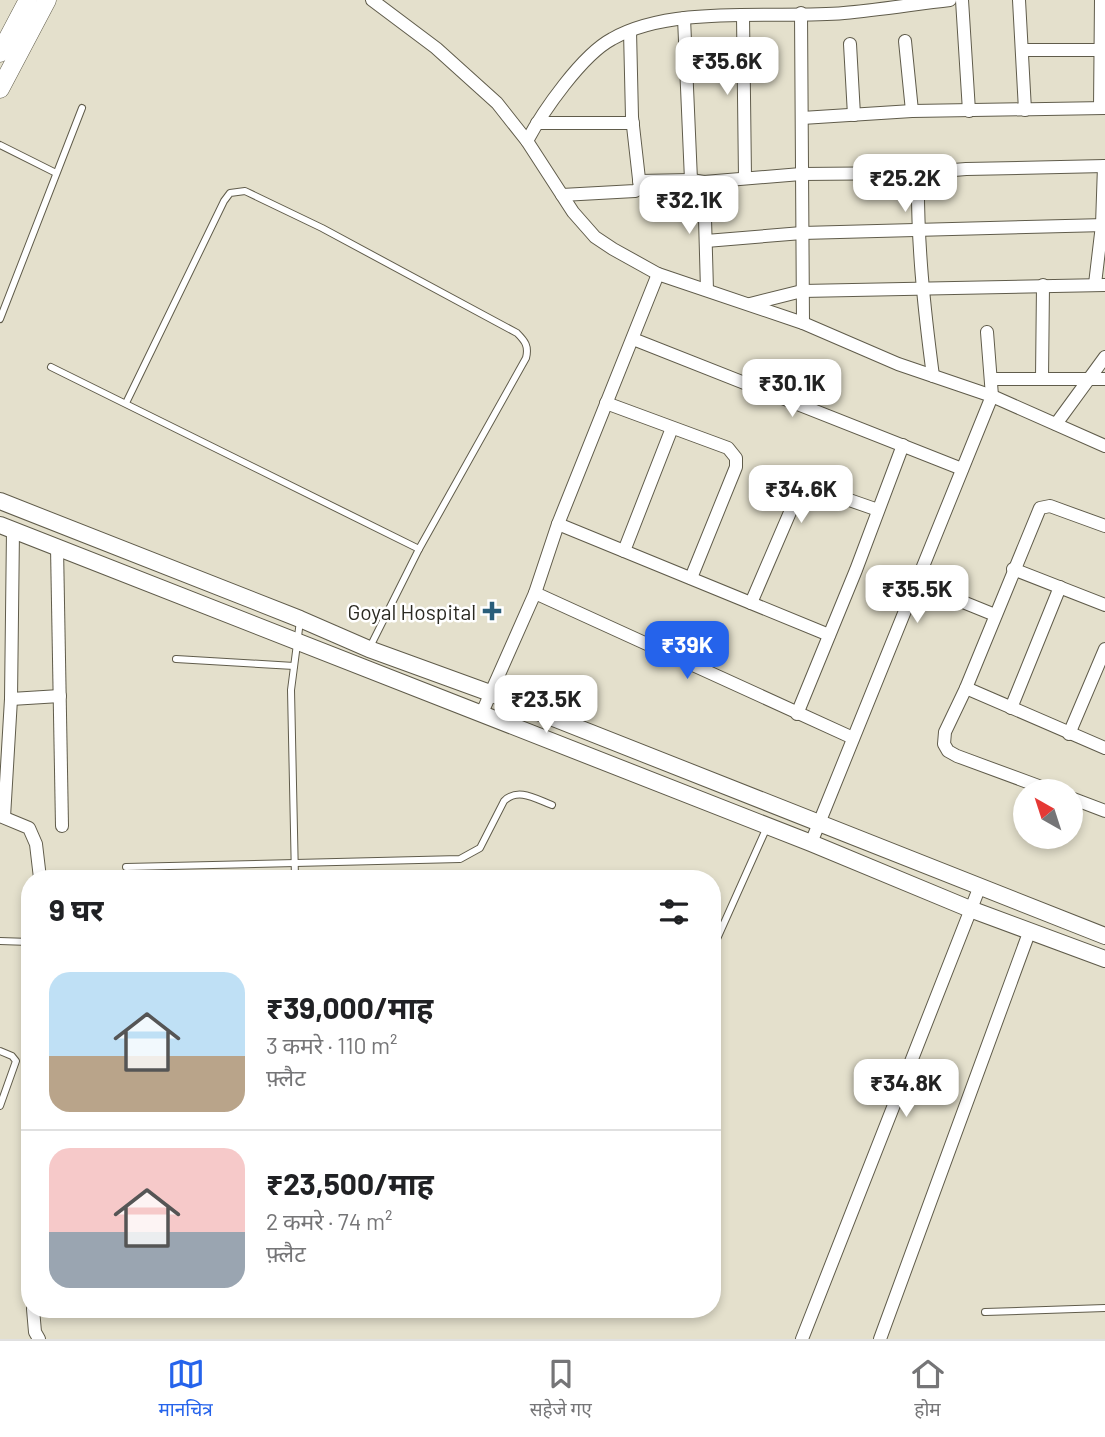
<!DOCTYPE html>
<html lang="hi">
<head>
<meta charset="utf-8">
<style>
	body { margin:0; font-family:Barlow,"Noto Sans Devanagari",sans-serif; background:#f6f6f6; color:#202124; height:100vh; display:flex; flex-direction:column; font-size:26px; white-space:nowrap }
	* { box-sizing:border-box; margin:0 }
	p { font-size:23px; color:#757577 }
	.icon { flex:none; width:38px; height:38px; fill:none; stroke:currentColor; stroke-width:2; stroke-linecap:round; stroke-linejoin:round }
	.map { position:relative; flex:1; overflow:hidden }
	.panel { position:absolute; left:21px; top:870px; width:700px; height:448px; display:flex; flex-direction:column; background:#fff; border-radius:28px; box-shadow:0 4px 10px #0003 }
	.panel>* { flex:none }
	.needle { width:46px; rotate:321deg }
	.tools { position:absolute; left:1013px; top:779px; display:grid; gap:14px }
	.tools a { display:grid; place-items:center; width:70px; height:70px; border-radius:50%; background:#fff; box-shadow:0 4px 10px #0003; font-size:35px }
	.price { position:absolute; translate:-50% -60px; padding:0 16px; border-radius:14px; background:#fff; color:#222; font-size:23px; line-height:46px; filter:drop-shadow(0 2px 4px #0008) }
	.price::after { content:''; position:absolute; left:50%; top:42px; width:21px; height:16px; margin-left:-10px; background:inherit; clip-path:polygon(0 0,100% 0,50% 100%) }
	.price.current { background:#2563eb; color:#fff }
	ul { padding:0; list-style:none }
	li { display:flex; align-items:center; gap:21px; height:175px; padding:0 28px }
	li+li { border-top:2px solid #e0e0e0 }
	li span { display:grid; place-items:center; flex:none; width:196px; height:140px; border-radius:21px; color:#555 }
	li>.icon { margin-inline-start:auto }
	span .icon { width:84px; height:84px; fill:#fffc; stroke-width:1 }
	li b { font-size:30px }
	h2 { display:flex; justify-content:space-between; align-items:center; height:84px; padding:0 28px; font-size:30px }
	.menu { display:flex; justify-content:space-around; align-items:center; height:98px; border-top:2px solid #e0e0e0; background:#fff; font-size:19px; color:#757577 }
	.menu a { display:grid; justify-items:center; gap:4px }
	.menu .current { color:#2563eb }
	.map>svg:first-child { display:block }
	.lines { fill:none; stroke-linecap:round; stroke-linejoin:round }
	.service-casing { stroke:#605c4b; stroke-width:8 }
	.minor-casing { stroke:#605c4b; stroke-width:14 }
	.secondary-casing { stroke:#605c4b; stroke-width:18 }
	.primary-casing { stroke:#605c4b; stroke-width:19 }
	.service { stroke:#fff; stroke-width:6 }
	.minor { stroke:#fff; stroke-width:12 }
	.secondary { stroke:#fff; stroke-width:16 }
	.primary { stroke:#fff; stroke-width:18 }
	.poi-dot { fill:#2a5e7a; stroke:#fff; stroke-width:2.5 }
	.labels { text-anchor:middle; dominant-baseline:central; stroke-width:5; stroke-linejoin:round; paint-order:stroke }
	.poi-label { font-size:21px; fill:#2a2921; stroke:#fff; text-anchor:end }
</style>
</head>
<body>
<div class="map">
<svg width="1105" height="1339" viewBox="0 0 1105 1339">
	<rect width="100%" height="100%" fill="#e4e0cc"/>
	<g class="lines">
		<g class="service-casing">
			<g id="service">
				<polyline points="0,145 56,173"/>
				<polyline points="0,319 82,108"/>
				<polyline points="51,367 419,549 370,647"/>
				<path d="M 126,403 L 224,201 L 230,193 L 245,191 L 322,228 L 517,333 C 525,341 529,346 526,358 L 419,549"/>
				<polyline points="176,659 294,666"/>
				<path d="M 126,867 L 460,859 L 480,848 L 504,801 C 518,787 536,799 552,805"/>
				<polyline points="295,878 291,690 300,621"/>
				<polyline points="0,941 30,942"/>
				<polyline points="712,950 767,827"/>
				<polyline points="0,1051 12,1056 16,1061 0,1106"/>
				<polyline points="985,1312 1105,1308"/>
			</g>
		</g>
		<g class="minor-casing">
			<g id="minor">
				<polyline points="372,0 436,48 497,103 527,141 573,212 595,237 613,249 658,274 803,323 898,364 992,396 1105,446"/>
				<polyline points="962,0 969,111"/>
				<polyline points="1019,0 1025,110"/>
				<polyline points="801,13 803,323"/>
				<polyline points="743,16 745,178"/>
				<polyline points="684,18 691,180"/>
				<polyline points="905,41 912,111"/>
				<polyline points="850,44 854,115"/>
				<polyline points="1023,50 1105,50"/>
				<polyline points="1100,108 1101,0"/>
				<polyline points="802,118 912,111 1105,108"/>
				<polyline points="537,123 633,123"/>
				<path d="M 527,141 C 543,111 582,55 612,39 C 673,4 775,19 844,13 C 879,10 915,4 950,0"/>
				<path d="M 918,173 C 917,242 924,308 933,376"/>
				<polyline points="639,181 691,180 704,182 801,174 918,173 966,169 1105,166"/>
				<polyline points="704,182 707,290"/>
				<polyline points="562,195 635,191 640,188 632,117 630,31"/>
				<polyline points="706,241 802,233 1105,225"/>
				<polyline points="1095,284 1102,225 1104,166"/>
				<polyline points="750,304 802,291 1105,285"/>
				<polyline points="633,339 962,469"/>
				<polyline points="1042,378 1043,285"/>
				<polyline points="992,379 1105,379"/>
				<polyline points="606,403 728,448 736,458 736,467 691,578"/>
				<polyline points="1056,424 1105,357"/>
				<polyline points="558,524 829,635"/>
				<polyline points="57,547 62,826"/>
				<polyline points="624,551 672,428"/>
				<polyline points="1013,569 1105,605"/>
				<polyline points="916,583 995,615"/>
				<polyline points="535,593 853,738"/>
				<polyline points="751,603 800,489 812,487 878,510"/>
				<polyline points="966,688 1105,748"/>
				<polyline points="11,699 60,696"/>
				<polyline points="1011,708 1060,587"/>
				<polyline points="797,714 856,570 903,445"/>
				<polyline points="481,715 535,593 558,524 658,274"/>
				<polyline points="1069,734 1105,649"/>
				<polyline points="1052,791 957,756 948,751 944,744 945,732 966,688 1040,508 1050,506 1105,526"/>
				<polyline points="1071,798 1105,811"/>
				<polyline points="0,816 29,828 36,844 40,878"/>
				<polyline points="4,817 11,699 13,530"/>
				<polyline points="811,843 992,396 987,332"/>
				<polyline points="33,1309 35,1332 39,1339"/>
				<polyline points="802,1339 980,886"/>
				<polyline points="880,1339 1030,930"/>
			</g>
		</g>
		<g class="secondary-casing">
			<g id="secondary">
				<polyline points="0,501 300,619 369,649 490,693 1105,936"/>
				<polyline points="0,525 811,843 970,909 1105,959"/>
			</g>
		</g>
		<g class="primary-casing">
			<g id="primary">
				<polyline points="0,53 28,0"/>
				<polyline points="0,89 47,0"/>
			</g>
		</g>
		<use href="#service" class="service"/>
		<use href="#minor" class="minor"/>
		<use href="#secondary" class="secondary"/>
		<use href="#primary" class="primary"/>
	</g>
	<path class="poi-dot" d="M488.5 600.5h7v7h7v7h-7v7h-7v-7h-7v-7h7z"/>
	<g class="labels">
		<g class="poi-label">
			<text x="476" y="611">Goyal Hospital</text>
		</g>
	</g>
</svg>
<div class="tools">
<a><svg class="needle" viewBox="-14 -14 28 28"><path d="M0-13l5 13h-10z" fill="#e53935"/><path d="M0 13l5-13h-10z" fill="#757577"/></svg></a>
</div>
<b class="price" style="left:727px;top:97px">₹35.6K</b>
<b class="price" style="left:905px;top:214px">₹25.2K</b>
<b class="price" style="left:689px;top:236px">₹32.1K</b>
<b class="price" style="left:792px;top:419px">₹30.1K</b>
<b class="price" style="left:801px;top:525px">₹34.6K</b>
<b class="price" style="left:917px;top:625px">₹35.5K</b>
<b class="price current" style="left:687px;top:681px">₹39K</b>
<b class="price" style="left:546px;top:735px">₹23.5K</b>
<b class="price" style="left:906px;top:1119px">₹34.8K</b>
<section class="panel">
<h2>9 घर<svg class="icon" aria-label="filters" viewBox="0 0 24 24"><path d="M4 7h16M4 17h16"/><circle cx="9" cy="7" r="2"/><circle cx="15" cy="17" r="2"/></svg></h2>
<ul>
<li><span style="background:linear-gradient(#bfe0f5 60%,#b9a48a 0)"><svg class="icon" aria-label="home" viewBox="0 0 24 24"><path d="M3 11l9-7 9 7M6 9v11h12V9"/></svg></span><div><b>₹39,000/माह</b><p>3 कमरे · 110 m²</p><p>फ़्लैट</p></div></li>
<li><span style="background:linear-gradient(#f6c9c9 60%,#9aa5b1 0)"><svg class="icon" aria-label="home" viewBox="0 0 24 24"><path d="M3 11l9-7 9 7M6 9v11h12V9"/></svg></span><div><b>₹23,500/माह</b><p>2 कमरे · 74 m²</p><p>फ़्लैट</p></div></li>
</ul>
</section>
</div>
<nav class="menu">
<a class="current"><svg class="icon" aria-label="map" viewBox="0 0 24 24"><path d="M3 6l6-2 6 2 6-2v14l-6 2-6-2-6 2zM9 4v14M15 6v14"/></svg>मानचित्र</a>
<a><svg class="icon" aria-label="saved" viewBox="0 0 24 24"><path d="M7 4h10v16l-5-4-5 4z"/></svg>सहेजे गए</a>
<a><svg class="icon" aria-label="home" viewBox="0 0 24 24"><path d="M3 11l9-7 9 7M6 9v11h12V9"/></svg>होम</a>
</nav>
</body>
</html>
